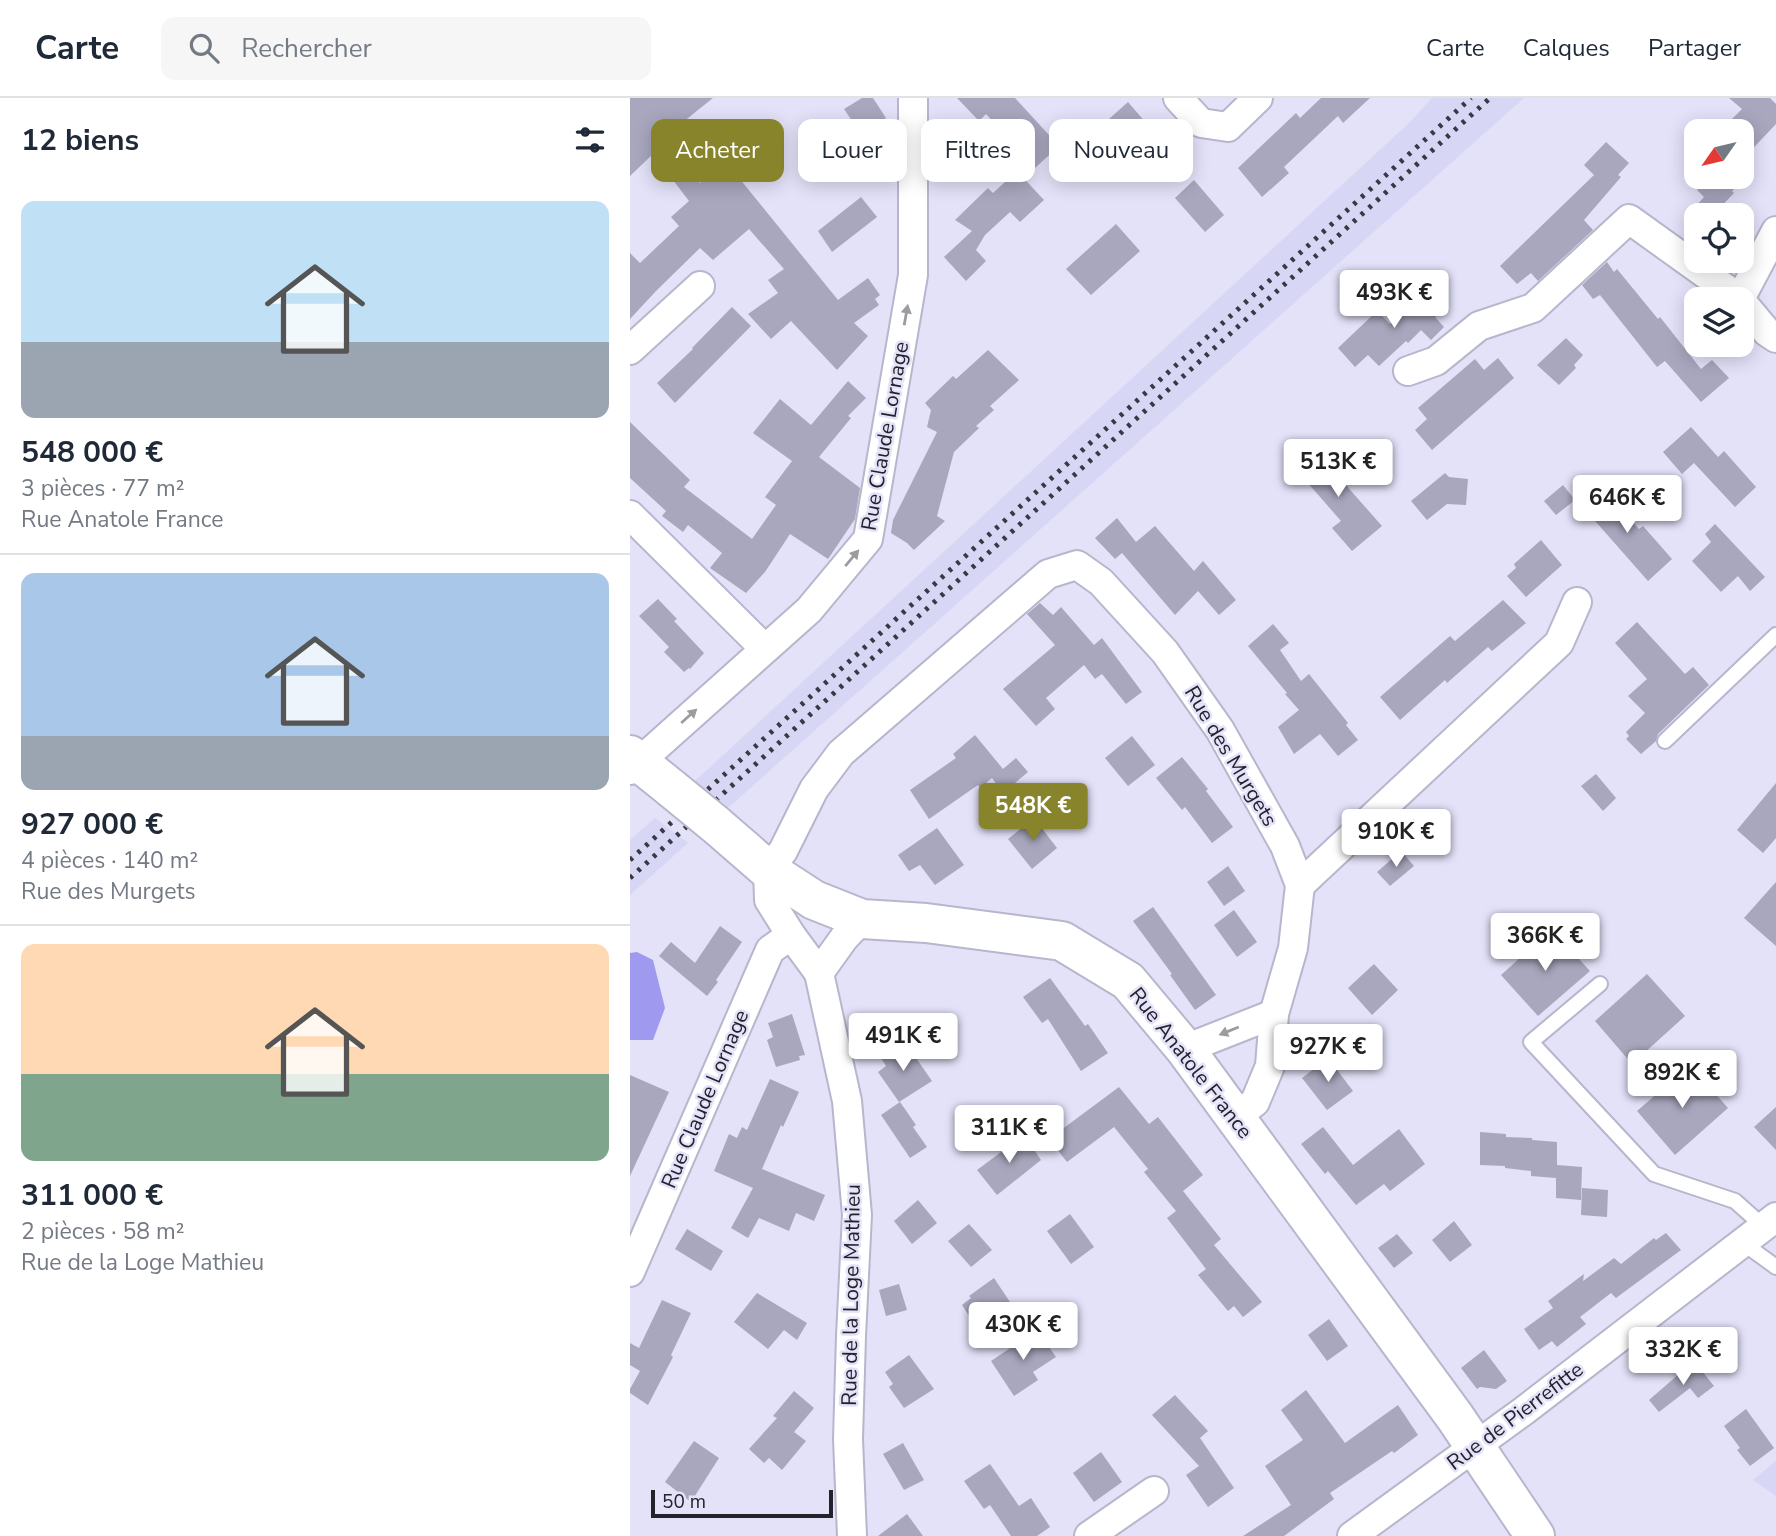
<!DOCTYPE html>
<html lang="fr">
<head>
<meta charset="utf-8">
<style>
	body { margin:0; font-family:"Nunito Sans",sans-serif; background:#f6f6f7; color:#1f2937; height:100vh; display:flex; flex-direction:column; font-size:26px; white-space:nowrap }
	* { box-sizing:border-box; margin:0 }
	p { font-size:23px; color:#747a83 }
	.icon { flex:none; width:38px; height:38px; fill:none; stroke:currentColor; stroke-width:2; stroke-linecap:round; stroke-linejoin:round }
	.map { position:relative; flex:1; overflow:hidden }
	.details { display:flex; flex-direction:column; background:#fff; width:630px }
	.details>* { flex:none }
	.hud { position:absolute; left:21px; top:21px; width:665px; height:63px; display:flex; gap:14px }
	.needle { width:46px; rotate:236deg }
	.fabs { position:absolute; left:1054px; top:21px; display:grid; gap:14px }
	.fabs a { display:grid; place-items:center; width:70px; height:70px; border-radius:14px; background:#fff; box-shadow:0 4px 18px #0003; font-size:35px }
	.scale { position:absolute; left:21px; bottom:18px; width:182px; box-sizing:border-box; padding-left:7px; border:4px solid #23222b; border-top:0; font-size:19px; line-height:24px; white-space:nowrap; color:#23222b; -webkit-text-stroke:5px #e3e2f9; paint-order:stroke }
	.price { position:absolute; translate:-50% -60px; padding:0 16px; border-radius:7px; background:#fff; color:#222; font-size:23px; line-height:46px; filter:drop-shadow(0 2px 4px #0008) }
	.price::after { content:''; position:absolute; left:50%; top:42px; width:21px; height:16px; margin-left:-10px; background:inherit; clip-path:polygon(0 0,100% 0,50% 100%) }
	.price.on { background:#87842c; color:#fff }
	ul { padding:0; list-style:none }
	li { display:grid; align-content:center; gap:14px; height:371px; padding:0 21px }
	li+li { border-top:2px solid #e0e1e3 }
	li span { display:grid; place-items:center; height:217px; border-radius:14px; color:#555 }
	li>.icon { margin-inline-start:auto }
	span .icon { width:126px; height:126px; fill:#fffc; stroke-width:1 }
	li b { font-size:30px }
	h2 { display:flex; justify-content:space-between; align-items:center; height:84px; padding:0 21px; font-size:30px }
	.chip { padding:0 24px; border-radius:14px; background:#fff; box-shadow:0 4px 18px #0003; font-size:24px; line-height:63px }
	.chip.on { background:#87842c; color:#fff }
	header { display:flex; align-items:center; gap:42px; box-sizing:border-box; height:98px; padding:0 35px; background:#fff; border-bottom:2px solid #e0e1e3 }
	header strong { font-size:33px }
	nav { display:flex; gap:38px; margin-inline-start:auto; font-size:24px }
	.search { width:490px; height:63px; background:#f6f6f7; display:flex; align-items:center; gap:18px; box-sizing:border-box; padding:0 24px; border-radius:14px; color:#747a83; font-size:26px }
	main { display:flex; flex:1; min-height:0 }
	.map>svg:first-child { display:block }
	.built { fill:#d7d6f4 }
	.forest { fill:#a099f0 }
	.building { fill:#a8a7be }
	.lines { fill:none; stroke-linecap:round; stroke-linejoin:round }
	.lane-casing { stroke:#b6b6cc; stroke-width:18 }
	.street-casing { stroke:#b6b6cc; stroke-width:32 }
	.secondary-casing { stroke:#b6b6cc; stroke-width:42 }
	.lane { stroke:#fff; stroke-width:14 }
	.street { stroke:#fff; stroke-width:28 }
	.secondary { stroke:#fff; stroke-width:38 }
	.rail { stroke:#393843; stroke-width:5; stroke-dasharray:3.5 7; stroke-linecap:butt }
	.secondary-bridge-casing { stroke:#b6b6cc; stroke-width:42; stroke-linecap:butt }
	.secondary-bridge { stroke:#fff; stroke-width:38 }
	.oneway { fill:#9c9ca0 }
	.labels { text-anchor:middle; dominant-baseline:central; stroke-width:5; stroke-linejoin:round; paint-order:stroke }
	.street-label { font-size:21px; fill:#23222b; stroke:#e3e2f9 }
</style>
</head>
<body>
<header>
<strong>Carte</strong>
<div class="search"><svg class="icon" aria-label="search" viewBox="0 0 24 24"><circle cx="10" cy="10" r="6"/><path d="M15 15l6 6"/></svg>Rechercher</div>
<nav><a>Carte</a><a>Calques</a><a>Partager</a></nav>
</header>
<main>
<section class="details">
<h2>12 biens<svg class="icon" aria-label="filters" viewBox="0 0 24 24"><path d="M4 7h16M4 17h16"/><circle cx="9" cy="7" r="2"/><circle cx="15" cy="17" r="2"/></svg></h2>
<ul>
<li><span style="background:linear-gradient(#bfe0f5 65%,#9aa5b1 0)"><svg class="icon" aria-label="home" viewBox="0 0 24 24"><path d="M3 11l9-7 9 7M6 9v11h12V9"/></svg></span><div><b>548 000 €</b><p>3 pièces · 77 m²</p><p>Rue Anatole France</p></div></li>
<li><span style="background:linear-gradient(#a9c7e8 75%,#9aa5b1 0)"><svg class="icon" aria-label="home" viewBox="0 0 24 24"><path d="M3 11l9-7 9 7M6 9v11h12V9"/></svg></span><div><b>927 000 €</b><p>4 pièces · 140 m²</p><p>Rue des Murgets</p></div></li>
<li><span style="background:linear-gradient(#ffd9b3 60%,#7fa58c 0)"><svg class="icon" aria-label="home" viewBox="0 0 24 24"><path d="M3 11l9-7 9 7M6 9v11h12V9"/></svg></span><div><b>311 000 €</b><p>2 pièces · 58 m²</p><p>Rue de la Loge Mathieu</p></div></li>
</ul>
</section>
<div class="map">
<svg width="1146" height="1438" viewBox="0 0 1146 1438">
	<rect width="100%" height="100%" fill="#e3e2f9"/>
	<g class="built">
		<polygon points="802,0 894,0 99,709 65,683 779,25"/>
		<polygon points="25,720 58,745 0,797 0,742"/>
		<polygon points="1146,1363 1146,1398 1123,1382"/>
	</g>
	<polygon class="forest" points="7,854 23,862 35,910 23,942 0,942 0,855"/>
	<g class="building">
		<polygon points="0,0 83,0 33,40 70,85 96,64 208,202 238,180 250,197 245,201 249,207 224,225 238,238 207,272 161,223 141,241 118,216 148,195 138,182 154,171 119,131 83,162 70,150 26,193 0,221 0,155 10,165 49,128 41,119 59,103 23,56 0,78"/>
		<polygon points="232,0 243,0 256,20 231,36 214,11"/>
		<polygon points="327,0 385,0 429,48 405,70 356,16 349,23"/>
		<polygon points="691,0 740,0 713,25 708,18 654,69 659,75 632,99 608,70 666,15 670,20"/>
		<polygon points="1099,0 1140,0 1146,6 1146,26 1111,63 1111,33 1090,33 1112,11"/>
		<polygon points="498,4 523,33 504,50 479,21"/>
		<polygon points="976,44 999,65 988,77 991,79 954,122 963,132 908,183 901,175 887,186 870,168 964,77 954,67"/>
		<polygon points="387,73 414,102 390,124 380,114 355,137 346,152 356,163 336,183 314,159 342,133 325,122 358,90 363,95"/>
		<polygon points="1079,79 1116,79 1102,93 1104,95 1083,117 1058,117 1074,99 1067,92"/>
		<polygon points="564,82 594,117 575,134 545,100"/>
		<polygon points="231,99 247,119 202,154 188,133"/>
		<polygon points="486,126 510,153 461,197 436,171"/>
		<polygon points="977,164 984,174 987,171 1028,221 1030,219 1071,271 1082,262 1099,280 1071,304 1035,263 1027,269 970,197 963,201 952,187"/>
		<polygon points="800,189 817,207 805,219 814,229 801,242 791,232 778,245 776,243 749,268 738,257 725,269 708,250 747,213 760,226"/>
		<polygon points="102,209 121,228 45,305 27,285 63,251 62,250"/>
		<polygon points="936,240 953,257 944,267 946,270 929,287 907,267"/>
		<polygon points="358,252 389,282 360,308 364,312 346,328 349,330 324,354 307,418 315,423 284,452 277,445 261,435 263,422 307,334 297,329 301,312 295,305 323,278 326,281"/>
		<polygon points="868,260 884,280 802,352 785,332 797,321 788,310 845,261 854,272"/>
		<polygon points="218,283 236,300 218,318 221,320 189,359 230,390 225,421 198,461 160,436 135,474 116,495 80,470 92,455 58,427 53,434 32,418 36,413 0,380 0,324 60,382 54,389 122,441 146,407 135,399 162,363 123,335 150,301 181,327"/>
		<polygon points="1061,329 1088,359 1094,353 1126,389 1105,409 1064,365 1052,376 1033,354"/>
		<polygon points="687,348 717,383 714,385 752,428 722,453 702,430 711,423 663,368"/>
		<polygon points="815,375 819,379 838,381 836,407 817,406 797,422 781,403"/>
		<polygon points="933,387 945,402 926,417 914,403"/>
		<polygon points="970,389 1009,431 1013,428 1042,461 1018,483 951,407"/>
		<polygon points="487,420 506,444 525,428 564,473 573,463 606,502 589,517 568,493 545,517 492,455 485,461 465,440"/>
		<polygon points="1085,426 1135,479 1120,493 1108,478 1091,494 1062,463 1081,444 1075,436"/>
		<polygon points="911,442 932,467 896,499 877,478 886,470 884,466"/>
		<polygon points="28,501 47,521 44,523 74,555 60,571 59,570 54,574 34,554 39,549 9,518"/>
		<polygon points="873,502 896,525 862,553 858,549 817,585 815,582 770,622 750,599 820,538 825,543"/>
		<polygon points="410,505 423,517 431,509 464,547 472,540 512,594 496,606 472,576 465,581 454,567 416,600 425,611 406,628 373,591 425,547 397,516"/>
		<polygon points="1007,524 1055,576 1063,569 1079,587 1028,636 1026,643 1011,656 996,641 999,638 996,634 1015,615 998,598 1017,581 985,545"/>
		<polygon points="643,526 659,545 650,552 671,583 679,576 718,625 716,627 728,642 708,658 690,636 664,656 648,629 669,612 655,596 657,595 618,548"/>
		<polygon points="345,637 373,671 386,660 398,674 373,695 362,680 350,690 348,687 299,721 280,692 326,660 323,656"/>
		<polygon points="502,638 525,667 498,688 475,660"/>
		<polygon points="552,659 578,691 576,693 603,729 582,745 555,709 552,712 526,680"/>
		<polygon points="966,676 986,700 973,713 951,688"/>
		<polygon points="1146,685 1146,740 1133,755 1107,732"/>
		<polygon points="404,720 427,750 402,771 378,741"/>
		<polygon points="307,730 334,767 305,787 290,767 279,773 268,757"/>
		<polygon points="771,753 784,768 760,788 747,774"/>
		<polygon points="598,768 615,793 594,808 577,784"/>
		<polygon points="1146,784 1146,848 1114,820"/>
		<polygon points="523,809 586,897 565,912 540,877 542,876 503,823"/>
		<polygon points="604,812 627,844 607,859 584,827"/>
		<polygon points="90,828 112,844 86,882 88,884 77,898 29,858 41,844 65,865"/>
		<polygon points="922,831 960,873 908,918 871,877"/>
		<polygon points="744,866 768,892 742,917 718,890"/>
		<polygon points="1017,876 1055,918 1002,966 965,923"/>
		<polygon points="420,880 455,928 458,926 478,955 451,973 418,921 412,925 393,899"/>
		<polygon points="162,916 175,957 169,958 170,962 146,969 137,942 143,939 138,925"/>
		<polygon points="275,944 302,983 269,1004 248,974 256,968 251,960"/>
		<polygon points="698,960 723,993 697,1012 672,980"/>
		<polygon points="1060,967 1098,1010 1045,1057 1007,1013"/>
		<polygon points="0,977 39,994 0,1078"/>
		<polygon points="140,981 169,994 153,1029 151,1027 132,1071 195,1097 184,1123 166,1115 159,1133 129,1120 118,1140 101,1130 123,1090 84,1073 99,1036 107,1040 112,1029 117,1032"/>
		<polygon points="489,989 519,1026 528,1019 573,1077 553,1093 591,1141 584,1147 632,1204 613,1219 604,1208 598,1213 568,1177 576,1171 537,1120 546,1113 514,1074 518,1071 484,1029 437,1064 419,1041"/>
		<polygon points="270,1004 286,1027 283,1029 297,1049 280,1060 251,1017"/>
		<polygon points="1146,1009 1146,1052 1124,1029"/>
		<polygon points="693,1029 723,1067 769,1031 795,1066 760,1093 754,1086 726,1107 698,1073 695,1076 671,1046"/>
		<polygon points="850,1034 876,1036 876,1039 902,1040 902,1042 927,1044 927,1067 952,1069 951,1102 926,1100 926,1080 901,1078 901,1073 875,1070 875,1068 850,1067"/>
		<polygon points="394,1037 411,1062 367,1097 347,1072"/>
		<polygon points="952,1090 978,1092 977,1119 951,1117"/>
		<polygon points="288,1102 307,1125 282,1146 264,1123"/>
		<polygon points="440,1116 464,1149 441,1166 417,1133"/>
		<polygon points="824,1123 842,1147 820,1164 802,1142"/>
		<polygon points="339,1126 362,1152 341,1169 318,1143"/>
		<polygon points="57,1131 93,1153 81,1173 45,1151"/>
		<polygon points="1036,1135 1051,1152 986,1200 981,1195 950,1219 956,1226 927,1249 922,1243 909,1252 894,1231 923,1210 918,1203 954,1176 953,1183 984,1160 991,1166 1024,1140 1026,1142"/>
		<polygon points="767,1136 783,1155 764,1170 748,1150"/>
		<polygon points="364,1180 380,1204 345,1227 332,1207 341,1200 339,1198"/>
		<polygon points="269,1186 277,1212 256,1218 249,1192"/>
		<polygon points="127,1195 177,1225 167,1242 154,1232 138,1251 104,1224"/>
		<polygon points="32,1202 61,1215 41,1257 43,1259 18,1307 0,1295 0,1291 10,1273 0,1267 0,1245 9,1250"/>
		<polygon points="699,1221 718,1248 697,1263 678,1237"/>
		<polygon points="407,1232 426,1259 403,1274 408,1282 384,1298 361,1263"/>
		<polygon points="854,1252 877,1283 866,1291 850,1289 847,1291 831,1270"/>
		<polygon points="279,1257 304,1291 274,1310 259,1289 263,1286 255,1274"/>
		<polygon points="1064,1263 1084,1288 1068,1300 1060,1290 1029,1314 1019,1302"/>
		<polygon points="676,1292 715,1345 768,1307 788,1337 764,1355 762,1353 700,1395 704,1401 654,1438 613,1438 661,1407 635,1368 673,1342 651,1312"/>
		<polygon points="164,1293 184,1310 164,1334 176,1343 152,1372 139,1360 134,1365 119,1351 147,1320 143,1318"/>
		<polygon points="545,1297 578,1333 570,1340 604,1390 578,1409 556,1377 569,1368 522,1317"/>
		<polygon points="1116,1311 1144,1350 1120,1368 1107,1352 1110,1350 1094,1328"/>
		<polygon points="64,1343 89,1360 61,1404 35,1384"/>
		<polygon points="273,1345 294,1382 274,1392 253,1356"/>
		<polygon points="471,1354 492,1384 464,1404 443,1375"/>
		<polygon points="360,1366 389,1408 401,1400 420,1429 407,1438 381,1438 360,1407 354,1411 334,1383"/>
		<polygon points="277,1416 293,1438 248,1438"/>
	</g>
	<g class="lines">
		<g class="lane-casing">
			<g id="lane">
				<polyline points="1035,643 1146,537"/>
				<polyline points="970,886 901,944 1024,1076 1105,1103 1133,1128"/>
				<polyline points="1113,1145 1146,1169"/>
			</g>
		</g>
		<g class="street-casing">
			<g id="street">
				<polyline points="548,0 571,25 598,29 628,0"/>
				<polyline points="1110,201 1146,133"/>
				<polyline points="1111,203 1137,234 1146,240"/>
				<polyline points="0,252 70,188"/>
				<polyline points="778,273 806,263 849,228 903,210 999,121 1109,200"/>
				<polyline points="0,417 134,550"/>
				<polyline points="0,672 179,512 238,441 283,177 283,0"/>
				<polyline points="670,787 929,545 947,504"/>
				<polyline points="232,821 214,840 189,875 161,837 139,802 138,772 153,753 184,691 211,655 418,476 447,467 471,484 535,554 590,632 655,748 670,787 663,850 644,916 640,968 625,1004 604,1020"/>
				<polyline points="189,875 217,1003 227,1117 221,1238 218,1341 222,1438"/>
				<polyline points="555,951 644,916"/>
				<polyline points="0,1174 140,852 161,837"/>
				<polyline points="459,1438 524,1393"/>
				<polyline points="722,1438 895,1312 1146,1119"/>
			</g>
		</g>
		<g class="secondary-casing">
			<g id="secondary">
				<polyline points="0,657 41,690"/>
				<polyline points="85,726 138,772 184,802 232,821 296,825 432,843 498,883 555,951 825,1319 905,1438"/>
			</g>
		</g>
		<use href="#lane" class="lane"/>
		<use href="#street" class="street"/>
		<use href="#secondary" class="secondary"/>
		<g class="rail">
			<polyline points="0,762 841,0"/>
			<polyline points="0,780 860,0"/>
		</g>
		<g class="secondary-bridge-casing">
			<polyline id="secondary-bridge" points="41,690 85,726"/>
		</g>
		<use href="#secondary-bridge" class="secondary-bridge"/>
	</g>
	<defs><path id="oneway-solid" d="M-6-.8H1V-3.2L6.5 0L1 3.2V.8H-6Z" transform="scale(1.75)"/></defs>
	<g class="oneway">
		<use href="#oneway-solid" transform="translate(276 217) rotate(-80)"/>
		<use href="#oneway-solid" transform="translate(222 460) rotate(-50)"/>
		<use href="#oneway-solid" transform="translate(59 618) rotate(-42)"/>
		<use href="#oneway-solid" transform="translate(599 933) rotate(158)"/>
	</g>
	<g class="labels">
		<g class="street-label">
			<text transform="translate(255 338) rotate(-80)">Rue Claude Lornage</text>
			<text transform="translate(601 658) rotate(59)">Rue des Murgets</text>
			<text transform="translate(561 965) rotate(52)">Rue Anatole France</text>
			<text transform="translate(75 1001) rotate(-67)">Rue Claude Lornage</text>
			<text transform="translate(221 1197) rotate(-89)">Rue de la Loge Mathieu</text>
			<text transform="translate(885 1318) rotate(-37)">Rue de Pierrefitte</text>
		</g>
	</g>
</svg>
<div class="fabs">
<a><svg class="needle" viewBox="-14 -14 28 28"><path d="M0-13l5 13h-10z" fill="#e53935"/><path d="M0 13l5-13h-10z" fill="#747a83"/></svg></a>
<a><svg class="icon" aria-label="locate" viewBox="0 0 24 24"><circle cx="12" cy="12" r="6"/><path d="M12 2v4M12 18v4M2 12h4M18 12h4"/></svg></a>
<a><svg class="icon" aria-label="layers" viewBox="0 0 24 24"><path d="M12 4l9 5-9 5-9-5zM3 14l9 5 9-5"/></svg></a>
</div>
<div class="scale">50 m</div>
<b class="price" style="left:764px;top:232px">493K €</b>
<b class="price" style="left:708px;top:401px">513K €</b>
<b class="price" style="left:997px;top:437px">646K €</b>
<b class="price on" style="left:403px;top:745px">548K €</b>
<b class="price" style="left:766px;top:771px">910K €</b>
<b class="price" style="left:915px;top:875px">366K €</b>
<b class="price" style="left:273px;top:975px">491K €</b>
<b class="price" style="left:698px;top:986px">927K €</b>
<b class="price" style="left:1052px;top:1012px">892K €</b>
<b class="price" style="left:379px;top:1067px">311K €</b>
<b class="price" style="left:393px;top:1264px">430K €</b>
<b class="price" style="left:1053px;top:1289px">332K €</b>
<div class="hud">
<a class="chip on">Acheter</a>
<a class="chip">Louer</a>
<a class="chip">Filtres</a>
<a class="chip">Nouveau</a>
</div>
</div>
</main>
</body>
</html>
